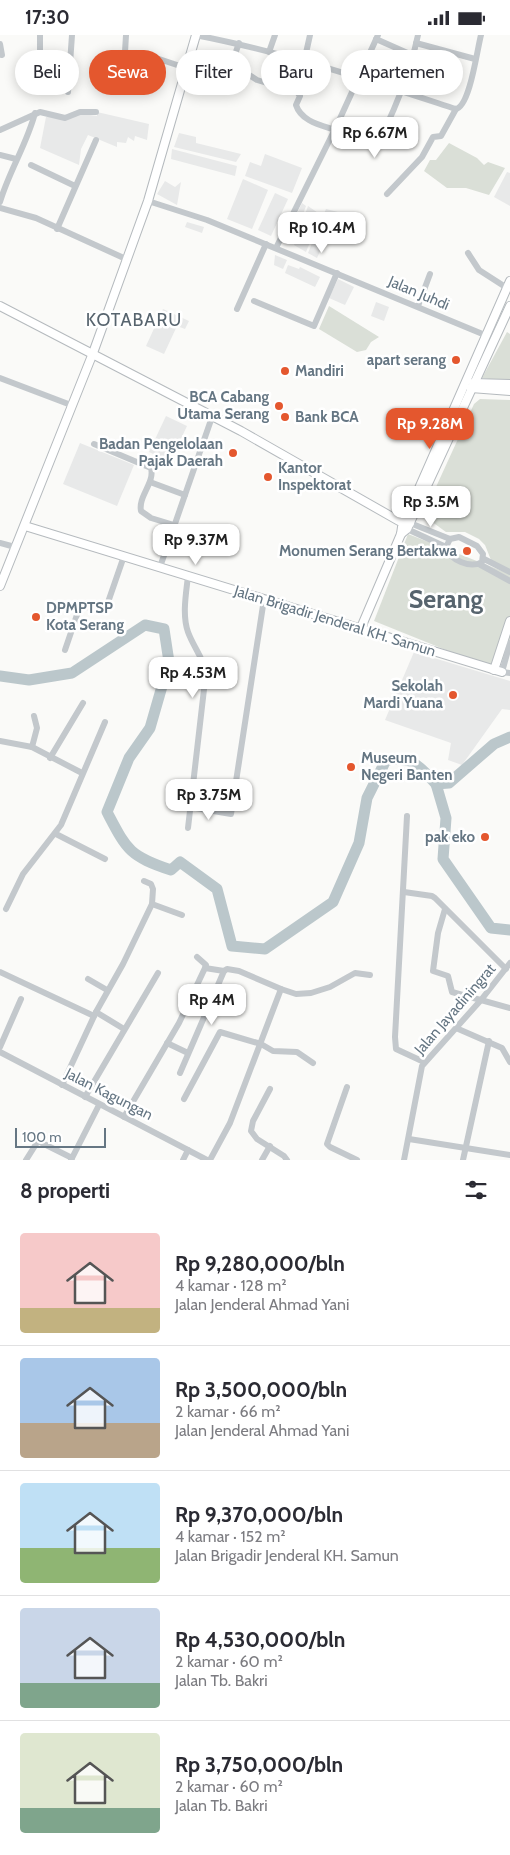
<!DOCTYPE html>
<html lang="id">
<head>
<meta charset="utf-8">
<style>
	body { margin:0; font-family:Cabin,sans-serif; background:#f7f7f7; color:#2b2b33; height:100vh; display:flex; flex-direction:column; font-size:19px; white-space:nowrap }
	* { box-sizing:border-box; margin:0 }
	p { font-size:16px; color:#7c7c81 }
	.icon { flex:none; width:28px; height:28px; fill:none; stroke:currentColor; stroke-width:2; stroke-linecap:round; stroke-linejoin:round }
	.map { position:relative; height:1125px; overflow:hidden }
	.details { display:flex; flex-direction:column; background:#fff; flex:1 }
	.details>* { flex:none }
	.banner { position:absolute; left:15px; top:15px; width:480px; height:45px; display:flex; gap:10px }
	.scale { position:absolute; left:15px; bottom:12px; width:91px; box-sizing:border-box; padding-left:5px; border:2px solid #657683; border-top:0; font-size:14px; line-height:18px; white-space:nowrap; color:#657683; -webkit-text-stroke:4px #fff; paint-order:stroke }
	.price { position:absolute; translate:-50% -42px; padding:0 11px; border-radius:10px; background:#fff; color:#222; font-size:16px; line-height:32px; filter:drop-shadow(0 1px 2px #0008) }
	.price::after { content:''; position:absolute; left:50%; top:30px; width:15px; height:11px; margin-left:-8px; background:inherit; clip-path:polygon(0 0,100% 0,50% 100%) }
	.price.active { background:#e4572e; color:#fff }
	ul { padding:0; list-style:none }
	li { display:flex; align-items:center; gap:15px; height:125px; padding:0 20px }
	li+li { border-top:1px solid #e1e1e2 }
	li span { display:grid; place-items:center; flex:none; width:140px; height:100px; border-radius:5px; color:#555 }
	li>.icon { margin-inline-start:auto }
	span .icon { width:60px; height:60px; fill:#fffc; stroke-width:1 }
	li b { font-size:21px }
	h2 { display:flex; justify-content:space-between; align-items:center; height:60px; padding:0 20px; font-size:21px }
	.chip { padding:0 18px; border-radius:22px; background:#fff; box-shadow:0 2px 12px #0003; font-size:18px; line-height:45px }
	.chip.active { background:#e4572e; color:#fff }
	.status { display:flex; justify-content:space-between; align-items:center; height:35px; padding:0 25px; background:#fff; direction:ltr }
	.status svg { height:14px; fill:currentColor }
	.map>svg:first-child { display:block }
	.built { fill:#e8e9e9 }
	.green { fill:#dadfd7 }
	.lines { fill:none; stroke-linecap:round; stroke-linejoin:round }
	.river { stroke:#bbc7cb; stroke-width:11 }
	.major-casing { stroke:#b5babe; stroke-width:10 }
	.minor { stroke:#c3c8cc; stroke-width:6 }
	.major { stroke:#fff; stroke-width:8 }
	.poi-dot { fill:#e4572e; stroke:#fff; stroke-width:2 }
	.labels { text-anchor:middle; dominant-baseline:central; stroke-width:5; stroke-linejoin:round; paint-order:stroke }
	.street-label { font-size:15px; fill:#657683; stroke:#fff }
	.poi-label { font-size:15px; font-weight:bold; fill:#657683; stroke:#fff; text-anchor:end }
	.quarter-label { font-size:18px; letter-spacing:1px; fill:#57646e; stroke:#fff }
	.town-label { font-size:25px; font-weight:bold; fill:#57646e; stroke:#fff }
</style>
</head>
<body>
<div class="status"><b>17:30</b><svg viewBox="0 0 49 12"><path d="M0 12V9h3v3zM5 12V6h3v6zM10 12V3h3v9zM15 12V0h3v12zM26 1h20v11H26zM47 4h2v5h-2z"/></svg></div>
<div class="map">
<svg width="510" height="1125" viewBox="0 0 510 1125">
	<rect width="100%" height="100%" fill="#fafaf8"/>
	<g class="built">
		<polygon points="97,77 149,89 147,105 135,101 134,106 128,102 126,108 117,107 117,112 88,100 81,114 79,130 40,113 46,82 83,79 97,81"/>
		<polygon points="179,98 196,102 196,108 241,119 236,127 174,112"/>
		<polygon points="172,114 237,131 235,141 171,124"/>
		<polygon points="265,119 302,133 292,158 245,141 250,127 261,131"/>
		<polygon points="507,137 510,138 510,171 494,162"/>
		<polygon points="243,144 268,155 252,194 227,184"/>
		<polygon points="165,146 175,152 181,147 177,170 157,159"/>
		<polygon points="275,158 288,164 271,201 258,195"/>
		<polygon points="302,168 306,171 292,209 283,208"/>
		<polygon points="308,171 321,180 306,217 294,210"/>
		<polygon points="326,174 338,177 317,223 308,218"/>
		<polygon points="187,187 204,192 202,198 185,192"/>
		<polygon points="275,220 287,225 283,234 274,230"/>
		<polygon points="288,230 299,234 300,232 320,242 315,252 285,238"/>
		<polygon points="338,244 354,252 345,270 329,263"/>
		<polygon points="376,267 389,272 384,286 371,281"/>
		<polygon points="163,274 189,286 185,294 177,291 164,319 146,311"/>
		<polygon points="166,381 187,391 170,427 149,417"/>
		<polygon points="80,408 134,430 117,471 63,449"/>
		<polygon points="414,617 510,646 510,675 502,674 462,730 448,725 451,708 385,685"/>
	</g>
	<g class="green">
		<polygon points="449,108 477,123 484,130 488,127 505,133 489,160 466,153 447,153 424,136 430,125 436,125"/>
		<polygon points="329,271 379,302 371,307 366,315 357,317 319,294"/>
		<polygon points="507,297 510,299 510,347 482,343"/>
		<polygon points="480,364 510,365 510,535 491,525 485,510 479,504 465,497 446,497 424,481 425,476 474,369"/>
		<polygon points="408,499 510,539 510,606 498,636 374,586"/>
	</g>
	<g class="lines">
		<g class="river">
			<path d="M 0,641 L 29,645 L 72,638 L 145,590 L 164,594 L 169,627 L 150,693 L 129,723 L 107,777 C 127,815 129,821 171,835 L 180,827 L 217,854 L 232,911 L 265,914 L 333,867 L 359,808 L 367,763 L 386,725 C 413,721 419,731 436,749 L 449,748 L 494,709 L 510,702"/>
			<polyline points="436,749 446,783 443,824 491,893 510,895"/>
		</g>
		<g class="major-casing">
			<g id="major">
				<polyline points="0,271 241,396 399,486 410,488"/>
				<polyline points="473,348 510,349"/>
				<polyline points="471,353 510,356"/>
				<polyline points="25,491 502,637"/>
				<polyline points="401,499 407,494 510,271"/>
				<polyline points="0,551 93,318 148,166 196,0"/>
				<polyline points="360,595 401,499 402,492 510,246"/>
				<polyline points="494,635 510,586"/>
			</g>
		</g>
		<g class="minor">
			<polyline points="40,0 40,41"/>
			<path d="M 195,0 C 284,17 370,46 456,74 C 470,71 477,15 481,0"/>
			<polyline points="376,4 412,20"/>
			<path d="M 239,8 L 233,25 L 235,31 L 257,45 L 297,57 L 300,61 L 296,70 C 301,86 320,90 335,95"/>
			<polyline points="416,8 475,24"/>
			<polyline points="0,9 2,20"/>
			<polyline points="269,17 275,0"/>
			<polyline points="144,19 186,33"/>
			<polyline points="304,27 310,0"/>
			<polyline points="115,47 125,17 126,0"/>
			<polyline points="68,57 72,0"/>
			<path d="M 337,90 L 374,113 C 392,85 411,34 418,0"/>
			<polyline points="0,95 40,77 65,83 80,77 96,77"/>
			<polyline points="0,120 16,124"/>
			<polyline points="31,130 75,151"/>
			<polyline points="387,159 422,122 433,102 441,101 456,74"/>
			<polyline points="148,166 207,185 485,300"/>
			<path d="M 0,167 C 9,136 27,109 35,78"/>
			<polyline points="0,173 36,183 126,224"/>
			<polyline points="57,194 96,105"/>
			<polyline points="276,213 337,90 378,0"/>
			<polyline points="468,218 479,235 507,253"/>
			<polyline points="254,266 314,291 337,238"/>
			<polyline points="418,271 430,239"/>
			<polyline points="237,274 266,209"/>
			<polyline points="0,343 71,370"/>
			<path d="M 94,409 L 151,433 C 155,448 138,461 141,476 L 151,483 L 174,490"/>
			<polyline points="150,447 185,460"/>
			<path d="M 410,488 L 450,504 L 459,502 L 477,511 L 483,519 L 482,527 C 470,534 450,525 446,512 L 450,504"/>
			<polyline points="407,494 446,512"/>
			<polyline points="0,508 15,512"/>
			<polyline points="484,524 510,537"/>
			<polyline points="479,529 510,546"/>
			<polyline points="160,532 212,382"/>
			<polyline points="510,608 502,637 510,638"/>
			<polyline points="65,615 79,574 82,572 106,573 124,521"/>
			<polyline points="0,706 32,712 82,738"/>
			<polyline points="32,712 37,693 34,681"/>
			<polyline points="50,723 83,668"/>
			<polyline points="190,772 231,779 264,564"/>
			<polyline points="407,781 395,1002 396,1014 424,1027"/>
			<path d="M 188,793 L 206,637 C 203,623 193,611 188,597 C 182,580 186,559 188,541"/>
			<polyline points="56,799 105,824"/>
			<polyline points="404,857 432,861 435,863 506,934"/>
			<polyline points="152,869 182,880"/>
			<polyline points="6,874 23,839 61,790 105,687"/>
			<polyline points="445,874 438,898 433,936 448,941 452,957 510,973"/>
			<polyline points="205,933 224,936 227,934 239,936 281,954"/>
			<polyline points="0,937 94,981"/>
			<polyline points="88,944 107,955"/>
			<polyline points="96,977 124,994"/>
			<polyline points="456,993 502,1013 510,1027"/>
			<polyline points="167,1008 188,1018"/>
			<polyline points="0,1012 21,964"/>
			<polyline points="0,1017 207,1125"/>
			<polyline points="180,1038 224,936"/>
			<polyline points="62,1050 96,977 123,929 152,869 153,854 151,849 144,846"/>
			<polyline points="347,1052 327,1109 330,1112 357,1125"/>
			<polyline points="270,1054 253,1086 251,1096 257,1104 284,1121 287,1125"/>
			<polyline points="85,1062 158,938"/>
			<polyline points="184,1064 220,997 261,1009 273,1016 297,1017 313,1028"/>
			<polyline points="124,1082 179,988 205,933 206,930 197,922"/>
			<polyline points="409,1104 510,1120"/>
			<polyline points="26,1125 38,1106 72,1123"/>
			<polyline points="71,1125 99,1070"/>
			<polyline points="183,1125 188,1115"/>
			<polyline points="210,1125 230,1088 281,954 296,959 311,958 330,952 355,938 370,940"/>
			<polyline points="262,1125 270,1111"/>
			<polyline points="404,1125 422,1031 481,965 510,928"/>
			<polyline points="463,1125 489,1006"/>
		</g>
		<use href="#major" class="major"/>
	</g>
	<g class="poi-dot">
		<circle cx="456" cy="325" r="5"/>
		<circle cx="285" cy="336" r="5"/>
		<circle cx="279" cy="371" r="5"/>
		<circle cx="285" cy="382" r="5"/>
		<circle cx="233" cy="418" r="5"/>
		<circle cx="268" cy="442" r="5"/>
		<circle cx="467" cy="516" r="5"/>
		<circle cx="36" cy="582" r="5"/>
		<circle cx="453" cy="660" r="5"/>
		<circle cx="351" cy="732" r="5"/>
		<circle cx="485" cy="802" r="5"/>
	</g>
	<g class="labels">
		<g class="street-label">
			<text transform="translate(419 258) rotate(23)">Jalan Juhdi</text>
			<text transform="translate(335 586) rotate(17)">Jalan Brigadir Jenderal KH. Samun</text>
			<text transform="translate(455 974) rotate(-49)">Jalan Jayadiningrat</text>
			<text transform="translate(109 1059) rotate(27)">Jalan Kagungan</text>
		</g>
		<g class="poi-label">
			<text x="446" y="325">apart serang</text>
			<text x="295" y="336" text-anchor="start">Mandiri</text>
			<text x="269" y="362">BCA Cabang<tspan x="269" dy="17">Utama Serang</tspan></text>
			<text x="295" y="382" text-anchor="start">Bank BCA</text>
			<text x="223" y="409">Badan Pengelolaan<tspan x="223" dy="17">Pajak Daerah</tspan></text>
			<text x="278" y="433" text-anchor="start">Kantor<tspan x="278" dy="17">Inspektorat</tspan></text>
			<text x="457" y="516">Monumen Serang Bertakwa</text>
			<text x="46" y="573" text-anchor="start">DPMPTSP<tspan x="46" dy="17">Kota Serang</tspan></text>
			<text x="443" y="651">Sekolah<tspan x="443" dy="17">Mardi Yuana</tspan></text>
			<text x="361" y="723" text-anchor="start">Museum<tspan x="361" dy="17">Negeri Banten</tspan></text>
			<text x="475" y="802">pak eko</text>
		</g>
		<g class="quarter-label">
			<text x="134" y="285">KOTABARU</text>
		</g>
		<g class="town-label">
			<text x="446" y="564">Serang</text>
		</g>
	</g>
</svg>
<div class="scale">100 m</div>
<b class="price" style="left:375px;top:124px">Rp 6.67M</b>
<b class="price" style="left:322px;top:219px">Rp 10.4M</b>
<b class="price active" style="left:430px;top:415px">Rp 9.28M</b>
<b class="price" style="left:431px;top:493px">Rp 3.5M</b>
<b class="price" style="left:196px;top:531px">Rp 9.37M</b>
<b class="price" style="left:193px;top:664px">Rp 4.53M</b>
<b class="price" style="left:209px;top:786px">Rp 3.75M</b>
<b class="price" style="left:212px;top:991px">Rp 4M</b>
<div class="banner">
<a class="chip">Beli</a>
<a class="chip active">Sewa</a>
<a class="chip">Filter</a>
<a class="chip">Baru</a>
<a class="chip">Apartemen</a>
</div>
</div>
<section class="details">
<h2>8 properti<svg class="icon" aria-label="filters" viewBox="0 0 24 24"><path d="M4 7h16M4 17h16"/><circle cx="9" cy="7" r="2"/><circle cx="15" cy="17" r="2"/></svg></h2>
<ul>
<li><span style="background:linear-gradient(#f6c9c9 75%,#c2b280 0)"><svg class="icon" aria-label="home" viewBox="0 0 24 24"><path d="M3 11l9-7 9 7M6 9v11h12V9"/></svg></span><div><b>Rp 9,280,000/bln</b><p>4 kamar · 128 m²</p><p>Jalan Jenderal Ahmad Yani</p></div></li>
<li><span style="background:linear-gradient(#a9c7e8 65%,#b9a48a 0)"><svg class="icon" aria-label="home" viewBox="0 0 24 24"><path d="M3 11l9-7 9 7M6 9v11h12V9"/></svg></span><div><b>Rp 3,500,000/bln</b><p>2 kamar · 66 m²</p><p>Jalan Jenderal Ahmad Yani</p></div></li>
<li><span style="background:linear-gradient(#bfe0f5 65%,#8fb573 0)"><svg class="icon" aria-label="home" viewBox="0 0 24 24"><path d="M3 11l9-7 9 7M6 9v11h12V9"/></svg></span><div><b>Rp 9,370,000/bln</b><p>4 kamar · 152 m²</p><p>Jalan Brigadir Jenderal KH. Samun</p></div></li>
<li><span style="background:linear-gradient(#c9d6e8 75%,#7fa58c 0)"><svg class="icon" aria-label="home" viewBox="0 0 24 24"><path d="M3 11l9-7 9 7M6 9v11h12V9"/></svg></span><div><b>Rp 4,530,000/bln</b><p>2 kamar · 60 m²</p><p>Jalan Tb. Bakri</p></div></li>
<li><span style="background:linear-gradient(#dfe7d0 75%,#7fa58c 0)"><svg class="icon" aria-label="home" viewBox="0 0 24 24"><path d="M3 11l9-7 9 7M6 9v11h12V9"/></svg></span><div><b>Rp 3,750,000/bln</b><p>2 kamar · 60 m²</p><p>Jalan Tb. Bakri</p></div></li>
</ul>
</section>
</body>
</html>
